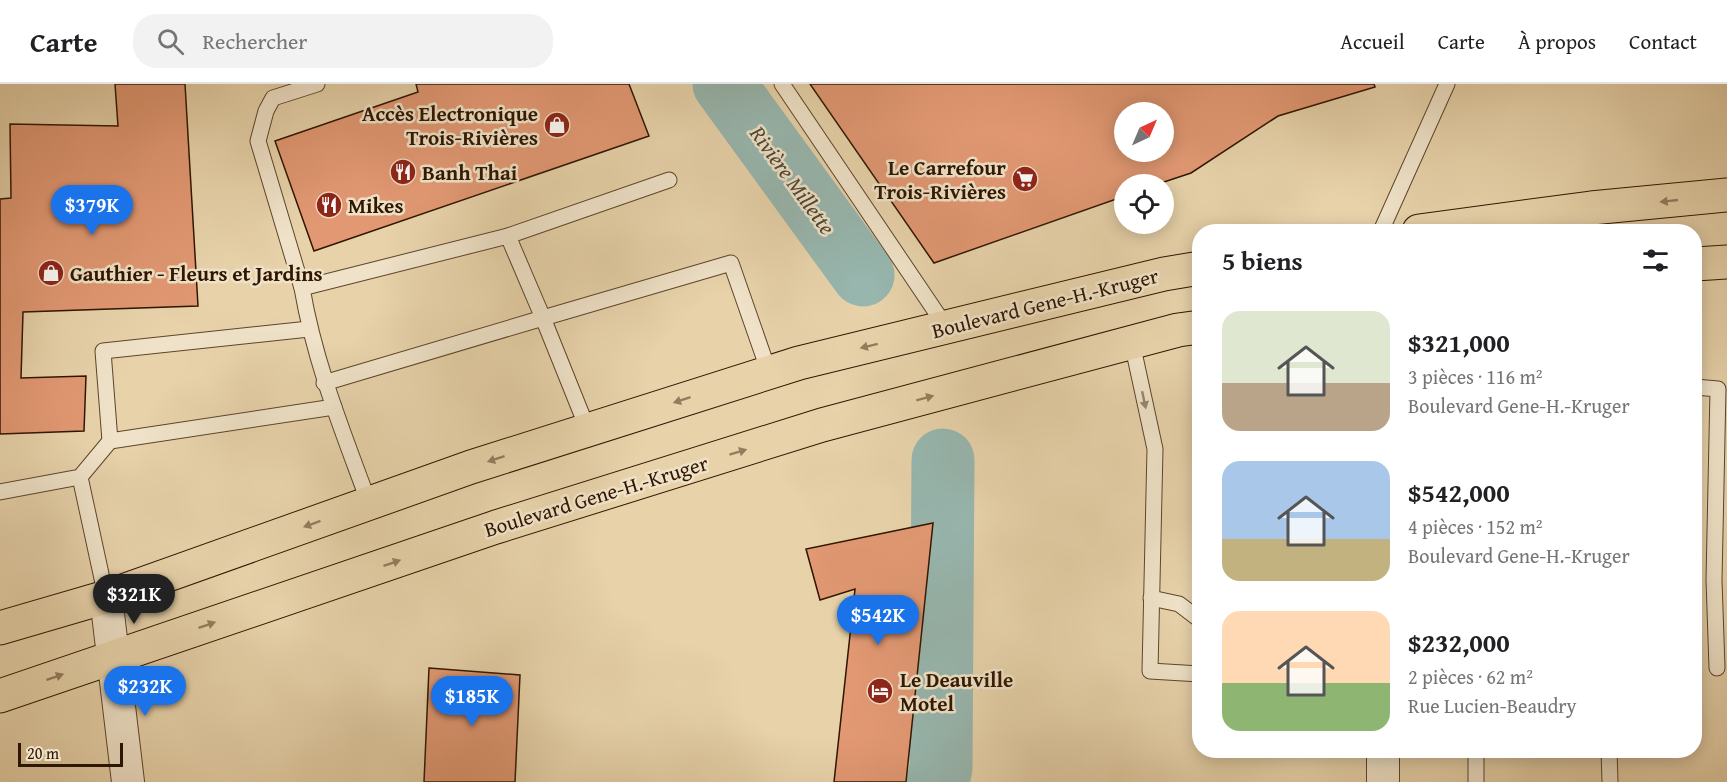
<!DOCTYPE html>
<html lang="fr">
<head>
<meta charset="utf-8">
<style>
	body { margin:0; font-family:"Gentium Book Plus",serif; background:#f2f2f2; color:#202124; height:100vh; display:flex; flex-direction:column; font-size:22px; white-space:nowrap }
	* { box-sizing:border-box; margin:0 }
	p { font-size:20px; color:#757577 }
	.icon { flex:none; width:33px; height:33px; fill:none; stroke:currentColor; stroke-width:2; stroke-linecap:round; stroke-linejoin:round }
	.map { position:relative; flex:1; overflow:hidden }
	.details { position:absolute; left:1192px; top:140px; width:510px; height:534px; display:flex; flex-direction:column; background:#fff; border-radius:24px; box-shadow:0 3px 15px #0003 }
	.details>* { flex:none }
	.needle { width:39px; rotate:44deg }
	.fabs { position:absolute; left:1114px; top:18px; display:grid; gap:12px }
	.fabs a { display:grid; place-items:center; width:60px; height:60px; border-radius:50%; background:#fff; box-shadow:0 3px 15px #0003; font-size:30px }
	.scale { position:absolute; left:18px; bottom:15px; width:105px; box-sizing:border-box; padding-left:6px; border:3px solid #2f1600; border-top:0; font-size:16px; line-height:21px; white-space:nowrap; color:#2f1600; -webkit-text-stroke:4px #efe2c8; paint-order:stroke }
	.price { position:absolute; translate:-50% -51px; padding:0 14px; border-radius:21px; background:#1a73e8; color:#fff; font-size:20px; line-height:39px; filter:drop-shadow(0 2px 3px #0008) }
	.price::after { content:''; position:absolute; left:50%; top:36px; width:18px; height:14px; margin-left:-9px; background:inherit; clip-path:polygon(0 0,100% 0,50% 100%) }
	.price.active { background:#222; color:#fff }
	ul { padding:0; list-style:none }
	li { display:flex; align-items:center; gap:18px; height:150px; padding:0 30px }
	li span { display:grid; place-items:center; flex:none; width:168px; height:120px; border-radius:18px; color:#555 }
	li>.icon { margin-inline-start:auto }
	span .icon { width:72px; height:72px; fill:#fffc; stroke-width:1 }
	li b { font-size:26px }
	h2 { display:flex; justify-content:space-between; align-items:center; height:72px; padding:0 30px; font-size:26px }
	header { display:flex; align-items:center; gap:36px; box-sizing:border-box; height:84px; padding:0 30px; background:#fff; border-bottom:2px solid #e0e0e0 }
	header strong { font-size:28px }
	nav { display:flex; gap:33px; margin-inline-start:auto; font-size:21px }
	.search { width:420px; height:54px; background:#f2f2f2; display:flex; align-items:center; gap:15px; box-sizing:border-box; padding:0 21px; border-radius:24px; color:#757577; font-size:22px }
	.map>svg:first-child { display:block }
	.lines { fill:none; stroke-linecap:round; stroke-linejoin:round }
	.river { stroke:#97b6ae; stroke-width:63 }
	.building { fill:#e19873; stroke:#2f1600; stroke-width:1.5; fill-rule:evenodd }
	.lane-casing { stroke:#5d452a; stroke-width:17 }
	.street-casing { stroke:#5d452a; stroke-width:34 }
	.primary-casing { stroke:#2f1600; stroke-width:35 }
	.lane { stroke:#efe2c8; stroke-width:15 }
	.street { stroke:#efe2c8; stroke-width:32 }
	.primary { stroke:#e7d2aa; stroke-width:33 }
	.oneway { fill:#947d5e }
	.oneway2 { fill:#99866e }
	.labels { text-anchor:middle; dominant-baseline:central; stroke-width:5; stroke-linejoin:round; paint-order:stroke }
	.poi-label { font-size:21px; font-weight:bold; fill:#2f1600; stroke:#efe2c8; text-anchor:start }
	.street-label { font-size:21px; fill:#2f1600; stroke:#efe2c8 }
	.water-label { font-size:22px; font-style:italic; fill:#4e4634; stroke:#efe2c8 }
</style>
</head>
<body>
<header>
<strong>Carte</strong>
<div class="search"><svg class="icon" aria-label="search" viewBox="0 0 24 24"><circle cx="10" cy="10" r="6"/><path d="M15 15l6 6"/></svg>Rechercher</div>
<nav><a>Accueil</a><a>Carte</a><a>À propos</a><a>Contact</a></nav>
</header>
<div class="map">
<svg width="1727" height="698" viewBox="0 0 1727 698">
	<rect width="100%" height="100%" fill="#e7d2aa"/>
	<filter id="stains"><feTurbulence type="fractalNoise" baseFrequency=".00333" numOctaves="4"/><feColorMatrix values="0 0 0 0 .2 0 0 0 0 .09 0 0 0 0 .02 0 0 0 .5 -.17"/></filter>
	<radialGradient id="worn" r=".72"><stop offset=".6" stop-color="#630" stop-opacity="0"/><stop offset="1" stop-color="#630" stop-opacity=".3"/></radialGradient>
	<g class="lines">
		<g class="river">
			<polyline points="724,0 863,191"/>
			<polyline points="938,698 941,684 943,376"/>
		</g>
	</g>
	<g class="building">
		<polygon points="115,0 185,0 198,222 23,228 21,294 86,292 84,347 0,350 0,115 11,114 10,40 118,42"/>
		<polygon points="416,0 629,0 649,52 314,167 275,57 418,8"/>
		<path d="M 810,0 L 1374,0 L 1375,3 L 1278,32 L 1191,89 L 1158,100 L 1125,100 L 1125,112 L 934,179 ZM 1125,28 L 1164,28 L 1164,68 L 1125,68 Z"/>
		<polygon points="933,439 906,698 834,698 855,505 820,516 806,465"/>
		<polygon points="429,584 520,591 515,698 424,698"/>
	</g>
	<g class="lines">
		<g class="lane-casing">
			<g id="lane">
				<polyline points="782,0 946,243"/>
				<polyline points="1381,147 1447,0"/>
				<polyline points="302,204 258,57 266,27 273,14 317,0"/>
				<polyline points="309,245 103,267 110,357 334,323"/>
				<polyline points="1132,259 1155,365 1150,587 1200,590"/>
				<polyline points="324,299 543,234 508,152 669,96"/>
				<polyline points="1695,303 1718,305 1714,496 1717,584"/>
				<polyline points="588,346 543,234 731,179 769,288"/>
				<polyline points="80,393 106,513"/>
				<polyline points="0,408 80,393 110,357"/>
				<path d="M 369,419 C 343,348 315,280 302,204 L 508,152"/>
				<polyline points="1151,514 1179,520 1200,536"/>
				<polyline points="1609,666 1610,698"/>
				<polyline points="1476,698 1476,666"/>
			</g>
		</g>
		<g class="street-casing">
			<g id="street">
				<polyline points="106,513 128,698"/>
				<polyline points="1383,666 1383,698"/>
			</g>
		</g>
		<g class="primary-casing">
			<g id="primary">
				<polyline points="1419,147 1591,124 1727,111"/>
				<polyline points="1695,180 1727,178"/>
				<polyline points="0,544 106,513 471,383 799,279 1164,190 1200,184"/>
				<polyline points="0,612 496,443 822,341 1178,246 1200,243"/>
			</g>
		</g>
		<use href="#lane" class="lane"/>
		<use href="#street" class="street"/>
		<use href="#primary" class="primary"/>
	</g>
	<defs><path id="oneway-solid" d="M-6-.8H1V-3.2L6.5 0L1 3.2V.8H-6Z" transform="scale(1.5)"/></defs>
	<g class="oneway">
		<use href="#oneway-solid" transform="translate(1669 117) rotate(174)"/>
		<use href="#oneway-solid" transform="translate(869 262) rotate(166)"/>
		<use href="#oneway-solid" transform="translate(925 314) rotate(-15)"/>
		<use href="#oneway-solid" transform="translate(682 316) rotate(162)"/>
		<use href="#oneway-solid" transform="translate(738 368) rotate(-17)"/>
		<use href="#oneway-solid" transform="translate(496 375) rotate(162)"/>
		<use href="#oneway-solid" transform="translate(312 440) rotate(160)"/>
		<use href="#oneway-solid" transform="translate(392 479) rotate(-19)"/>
		<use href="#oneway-solid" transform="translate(207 541) rotate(-19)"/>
		<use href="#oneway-solid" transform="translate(55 593) rotate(-19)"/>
	</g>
	<use class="oneway2" href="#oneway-solid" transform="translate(1144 316) rotate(78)"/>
	<defs>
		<g id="shop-disc" transform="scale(1.35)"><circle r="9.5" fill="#8f2418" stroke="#efe2c8"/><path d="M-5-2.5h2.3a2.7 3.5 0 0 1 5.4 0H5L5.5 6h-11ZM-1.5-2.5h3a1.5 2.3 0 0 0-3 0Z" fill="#fff"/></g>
		<g id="restaurant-disc" transform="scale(1.35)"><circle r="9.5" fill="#8f2418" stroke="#efe2c8"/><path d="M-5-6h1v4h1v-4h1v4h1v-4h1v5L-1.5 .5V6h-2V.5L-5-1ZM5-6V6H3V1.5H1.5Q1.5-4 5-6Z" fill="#fff"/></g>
		<g id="supermarket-disc" transform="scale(1.35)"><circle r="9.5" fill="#8f2418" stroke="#efe2c8"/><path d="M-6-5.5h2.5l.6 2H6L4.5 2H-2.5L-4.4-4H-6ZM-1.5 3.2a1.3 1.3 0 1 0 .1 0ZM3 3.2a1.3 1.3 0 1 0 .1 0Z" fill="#fff"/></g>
		<g id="hotel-disc" transform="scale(1.35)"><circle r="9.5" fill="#8f2418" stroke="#efe2c8"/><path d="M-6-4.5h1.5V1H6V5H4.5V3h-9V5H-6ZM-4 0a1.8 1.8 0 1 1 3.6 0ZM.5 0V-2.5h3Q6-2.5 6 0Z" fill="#fff"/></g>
	</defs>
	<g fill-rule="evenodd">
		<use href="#shop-disc" x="557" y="41"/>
		<use href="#restaurant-disc" x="403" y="88"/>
		<use href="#supermarket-disc" x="1025" y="95"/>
		<use href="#restaurant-disc" x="329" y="121"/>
		<use href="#shop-disc" x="51" y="189"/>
		<use href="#hotel-disc" x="880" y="607"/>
	</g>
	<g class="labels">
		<g class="poi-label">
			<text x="538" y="29" text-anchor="end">Accès Electronique<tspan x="538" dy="24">Trois-Rivières</tspan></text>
			<text x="1006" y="83" text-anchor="end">Le Carrefour<tspan x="1006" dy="24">Trois-Rivières</tspan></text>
			<text x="422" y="88">Banh Thai</text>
			<text x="348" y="121">Mikes</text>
			<text x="70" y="189">Gauthier - Fleurs et Jardins</text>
			<text x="900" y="595">Le Deauville<tspan x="900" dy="24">Motel</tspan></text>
		</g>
		<g class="street-label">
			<text transform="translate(1045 219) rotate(-14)">Boulevard Gene-H.-Kruger</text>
			<text transform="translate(596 412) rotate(-17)">Boulevard Gene-H.-Kruger</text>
		</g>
		<g class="water-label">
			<text transform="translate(793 96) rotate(54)">Rivière Millette</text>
		</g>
	</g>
	<rect width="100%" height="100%" filter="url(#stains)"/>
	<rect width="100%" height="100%" fill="url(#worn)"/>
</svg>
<div class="fabs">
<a><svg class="needle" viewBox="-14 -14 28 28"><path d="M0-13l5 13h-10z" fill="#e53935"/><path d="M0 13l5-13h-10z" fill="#757577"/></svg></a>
<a><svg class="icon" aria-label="locate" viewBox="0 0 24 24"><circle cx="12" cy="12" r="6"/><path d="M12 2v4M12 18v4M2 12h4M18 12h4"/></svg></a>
</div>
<div class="scale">20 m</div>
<b class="price" style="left:92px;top:152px">$379K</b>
<b class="price active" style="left:134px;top:541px">$321K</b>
<b class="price" style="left:878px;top:562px">$542K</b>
<b class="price" style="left:145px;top:633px">$232K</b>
<b class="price" style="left:472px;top:643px">$185K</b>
<section class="details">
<h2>5 biens<svg class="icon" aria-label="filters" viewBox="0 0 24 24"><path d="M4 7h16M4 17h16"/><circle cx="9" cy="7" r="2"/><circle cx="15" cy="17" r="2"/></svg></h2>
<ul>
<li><span style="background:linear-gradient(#dfe7d0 60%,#b9a48a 0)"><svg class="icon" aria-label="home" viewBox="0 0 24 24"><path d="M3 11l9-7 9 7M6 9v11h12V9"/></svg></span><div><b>$321,000</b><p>3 pièces · 116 m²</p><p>Boulevard Gene-H.-Kruger</p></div></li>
<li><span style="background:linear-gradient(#a9c7e8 65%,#c2b280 0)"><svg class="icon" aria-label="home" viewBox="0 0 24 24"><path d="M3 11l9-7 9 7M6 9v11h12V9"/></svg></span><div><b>$542,000</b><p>4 pièces · 152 m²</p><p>Boulevard Gene-H.-Kruger</p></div></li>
<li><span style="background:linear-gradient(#ffd9b3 60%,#8fb573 0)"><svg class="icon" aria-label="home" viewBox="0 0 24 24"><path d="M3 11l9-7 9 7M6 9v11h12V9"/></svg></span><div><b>$232,000</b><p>2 pièces · 62 m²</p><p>Rue Lucien-Beaudry</p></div></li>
</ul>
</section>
</div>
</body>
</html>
